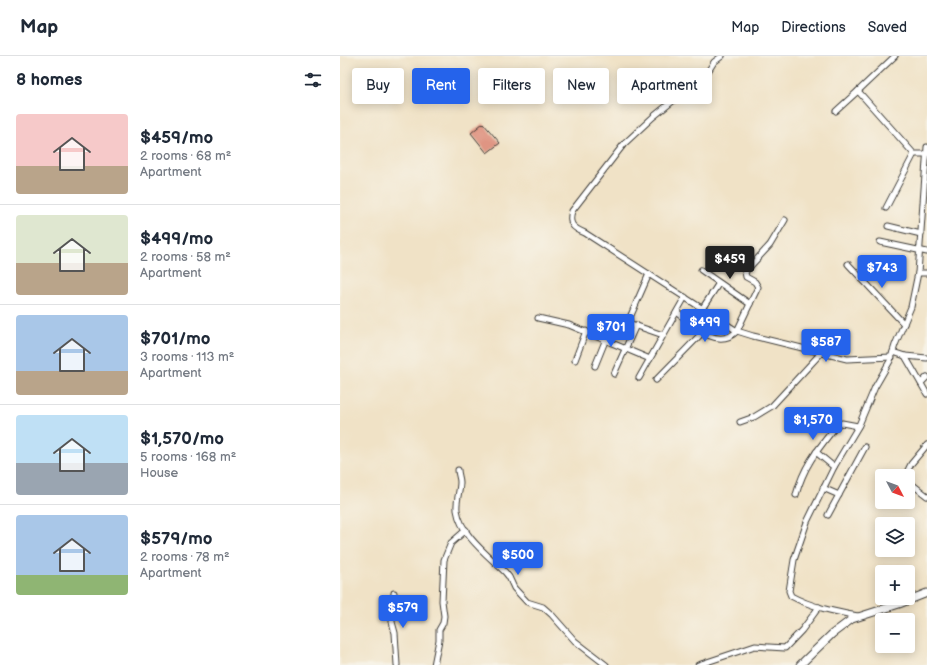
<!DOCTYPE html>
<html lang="en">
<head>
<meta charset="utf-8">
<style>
	body { margin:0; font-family:"Balsamiq Sans",sans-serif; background:#f2f2f3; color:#1f2937; height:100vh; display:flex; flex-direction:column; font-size:15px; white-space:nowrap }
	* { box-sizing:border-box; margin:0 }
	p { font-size:13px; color:#747a83 }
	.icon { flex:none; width:22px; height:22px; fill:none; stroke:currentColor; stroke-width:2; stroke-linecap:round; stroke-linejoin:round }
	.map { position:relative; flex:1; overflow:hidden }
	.details { display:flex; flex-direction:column; background:#fff; width:340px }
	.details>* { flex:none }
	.guide { position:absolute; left:12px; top:12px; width:380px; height:36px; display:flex; gap:8px }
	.needle { width:26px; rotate:131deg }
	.controls { position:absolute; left:535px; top:413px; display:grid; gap:8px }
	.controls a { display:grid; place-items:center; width:40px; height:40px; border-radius:4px; background:#fff; box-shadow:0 2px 10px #0003; font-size:20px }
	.price { position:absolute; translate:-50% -34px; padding:0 9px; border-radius:4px; background:#2563eb; color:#fff; font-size:13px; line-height:26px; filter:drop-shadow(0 1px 2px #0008) }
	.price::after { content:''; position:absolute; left:50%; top:24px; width:12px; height:9px; margin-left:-6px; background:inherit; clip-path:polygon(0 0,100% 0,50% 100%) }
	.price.on { background:#222; color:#fff }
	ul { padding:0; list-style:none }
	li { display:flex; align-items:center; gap:12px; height:100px; padding:0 16px }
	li+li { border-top:1px solid #e0e1e3 }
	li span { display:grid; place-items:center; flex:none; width:112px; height:80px; border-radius:4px; color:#555 }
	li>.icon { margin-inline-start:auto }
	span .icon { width:48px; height:48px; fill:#fffc; stroke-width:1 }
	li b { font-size:17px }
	h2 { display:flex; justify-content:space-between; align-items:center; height:48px; padding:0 16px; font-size:17px }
	.pill { padding:0 14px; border-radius:4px; background:#fff; box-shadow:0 2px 10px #0003; font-size:14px; line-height:36px }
	.pill.on { background:#2563eb; color:#fff }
	header { display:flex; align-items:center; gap:24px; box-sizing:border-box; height:56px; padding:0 20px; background:#fff; border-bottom:1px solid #e0e1e3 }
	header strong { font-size:19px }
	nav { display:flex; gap:22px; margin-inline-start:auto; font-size:14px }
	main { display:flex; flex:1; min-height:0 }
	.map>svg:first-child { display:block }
	.building { fill:#df9583 }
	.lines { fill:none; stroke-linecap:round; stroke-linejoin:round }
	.street-casing { stroke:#3c3a36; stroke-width:7 }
	.secondary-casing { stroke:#3c3a36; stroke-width:9 }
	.street { stroke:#fff; stroke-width:5 }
	.secondary { stroke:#fff; stroke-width:7 }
</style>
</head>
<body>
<header>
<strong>Map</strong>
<nav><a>Map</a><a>Directions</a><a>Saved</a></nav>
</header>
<main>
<section class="details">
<h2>8 homes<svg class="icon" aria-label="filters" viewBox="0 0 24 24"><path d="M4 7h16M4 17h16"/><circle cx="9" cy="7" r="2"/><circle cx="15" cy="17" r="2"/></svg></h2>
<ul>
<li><span style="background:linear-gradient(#f6c9c9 65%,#b9a48a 0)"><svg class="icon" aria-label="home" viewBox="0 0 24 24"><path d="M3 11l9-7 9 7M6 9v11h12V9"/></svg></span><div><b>$459/mo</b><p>2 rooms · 68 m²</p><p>Apartment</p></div></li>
<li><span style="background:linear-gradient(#dfe7d0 60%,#b9a48a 0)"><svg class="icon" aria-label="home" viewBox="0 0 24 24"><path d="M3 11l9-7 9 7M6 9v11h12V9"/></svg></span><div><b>$499/mo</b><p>2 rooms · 58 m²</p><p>Apartment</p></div></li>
<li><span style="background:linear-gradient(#a9c7e8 70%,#b9a48a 0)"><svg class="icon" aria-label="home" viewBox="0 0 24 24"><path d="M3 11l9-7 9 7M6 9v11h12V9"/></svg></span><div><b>$701/mo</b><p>3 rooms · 113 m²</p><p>Apartment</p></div></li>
<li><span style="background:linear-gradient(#bfe0f5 60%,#9aa5b1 0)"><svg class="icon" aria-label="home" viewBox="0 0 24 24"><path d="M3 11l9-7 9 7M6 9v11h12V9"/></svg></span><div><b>$1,570/mo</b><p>5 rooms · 168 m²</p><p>House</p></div></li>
<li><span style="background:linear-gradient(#a9c7e8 75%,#8fb573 0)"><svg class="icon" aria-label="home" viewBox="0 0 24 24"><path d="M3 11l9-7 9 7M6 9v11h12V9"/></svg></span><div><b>$579/mo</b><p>2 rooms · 78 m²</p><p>Apartment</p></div></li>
</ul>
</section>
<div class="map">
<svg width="587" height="609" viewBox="0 0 587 609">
	<rect width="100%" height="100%" fill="#f7f3e8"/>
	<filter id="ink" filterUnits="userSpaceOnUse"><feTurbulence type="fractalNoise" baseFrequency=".025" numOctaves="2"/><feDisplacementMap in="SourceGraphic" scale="8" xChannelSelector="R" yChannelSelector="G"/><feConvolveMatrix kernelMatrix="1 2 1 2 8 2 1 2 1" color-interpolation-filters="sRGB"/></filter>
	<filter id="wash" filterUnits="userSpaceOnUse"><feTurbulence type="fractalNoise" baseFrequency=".012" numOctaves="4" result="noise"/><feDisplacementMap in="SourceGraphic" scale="16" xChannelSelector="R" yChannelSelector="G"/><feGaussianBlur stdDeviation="0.9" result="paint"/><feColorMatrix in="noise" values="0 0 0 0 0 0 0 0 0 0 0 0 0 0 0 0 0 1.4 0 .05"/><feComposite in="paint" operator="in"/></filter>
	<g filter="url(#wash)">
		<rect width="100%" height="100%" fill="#f0e2c6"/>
		<g id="blocks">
			<polygon class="building" points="143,67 160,87 147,97 131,77"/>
		</g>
	</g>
	<g filter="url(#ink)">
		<use href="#blocks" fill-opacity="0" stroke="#3c3a36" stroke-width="1"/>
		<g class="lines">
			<g class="street-casing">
				<g id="street">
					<path d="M 382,0 L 374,6 L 364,22 L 357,28 L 339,40 L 313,61 L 284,88 L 232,155 C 228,168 233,172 245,177 L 397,275 L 413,280 L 507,303 L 552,301"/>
					<polyline points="555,0 518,35 574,98 586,98"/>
					<polyline points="496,55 518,35"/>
					<polyline points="546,152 574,98"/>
					<polyline points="548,170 581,178"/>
					<polyline points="540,186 587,196"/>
					<polyline points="508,208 564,268"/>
					<polyline points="361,214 410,248"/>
					<polyline points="578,217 587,217"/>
					<polyline points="362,253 379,227"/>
					<path d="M 337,256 C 353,269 377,295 397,275 L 418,231 L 415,226 L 406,221 L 405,216 L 430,189 L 445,164"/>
					<polyline points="198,262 229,269 310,303"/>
					<polyline points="288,266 309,218"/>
					<polyline points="553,296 565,300 587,302"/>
					<polyline points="565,300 587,338"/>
					<polyline points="235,304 246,275"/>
					<polyline points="255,310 272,268 277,263 323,279"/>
					<polyline points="274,318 296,269"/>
					<polyline points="299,322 345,241"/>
					<polyline points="316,324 363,276"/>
					<polyline points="581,327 587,321"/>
					<polyline points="400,366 414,361 432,350 481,297"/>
					<polyline points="476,396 494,411"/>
					<path d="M 118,414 C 118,418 120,422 120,426 C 120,435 116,444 117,454 C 121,480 148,499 165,516 L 169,521 L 174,532 L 187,546 L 203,551 L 212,559 L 235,585 L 266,609"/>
					<polyline points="565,420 571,408 587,389"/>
					<polyline points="568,425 587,440"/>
					<polyline points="483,432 499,439"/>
					<path d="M 456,439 C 464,409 478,393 497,369 L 502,367 L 518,370"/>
					<polyline points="488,459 525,391"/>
					<polyline points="54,537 52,566 55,577 57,609"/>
					<path d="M 518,560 C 496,556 471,551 451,540 L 449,535 L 454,504 L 467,466 L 494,411 L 519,369 L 535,331 L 550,305 L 555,289 L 571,251 L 578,217 L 587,91"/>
					<polyline points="94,609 99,584 99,574 103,567 104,560 102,545 104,504 111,487 126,474"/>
					<polyline points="358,609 415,590 445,592 462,574 479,551"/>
				</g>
			</g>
			<g class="secondary-casing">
				<polyline id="secondary" points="460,609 492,578 512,563 559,548 587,537"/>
			</g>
			<use href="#street" class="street"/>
			<use href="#secondary" class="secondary"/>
		</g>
	</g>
</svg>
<div class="controls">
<a><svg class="needle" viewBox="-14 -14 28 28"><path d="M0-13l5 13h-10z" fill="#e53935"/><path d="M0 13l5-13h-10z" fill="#747a83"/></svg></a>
<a><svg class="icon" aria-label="layers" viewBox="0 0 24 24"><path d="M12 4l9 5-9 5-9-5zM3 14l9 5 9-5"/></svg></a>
<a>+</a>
<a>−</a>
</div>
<b class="price on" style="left:390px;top:224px">$459</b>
<b class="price" style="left:542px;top:233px">$743</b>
<b class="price" style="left:365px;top:287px">$499</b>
<b class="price" style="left:271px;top:292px">$701</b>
<b class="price" style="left:486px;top:307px">$587</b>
<b class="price" style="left:473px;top:385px">$1,570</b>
<b class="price" style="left:178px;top:520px">$500</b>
<b class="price" style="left:63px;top:573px">$579</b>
<div class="guide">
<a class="pill">Buy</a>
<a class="pill on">Rent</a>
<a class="pill">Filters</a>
<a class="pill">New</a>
<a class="pill">Apartment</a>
</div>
</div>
</main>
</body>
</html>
